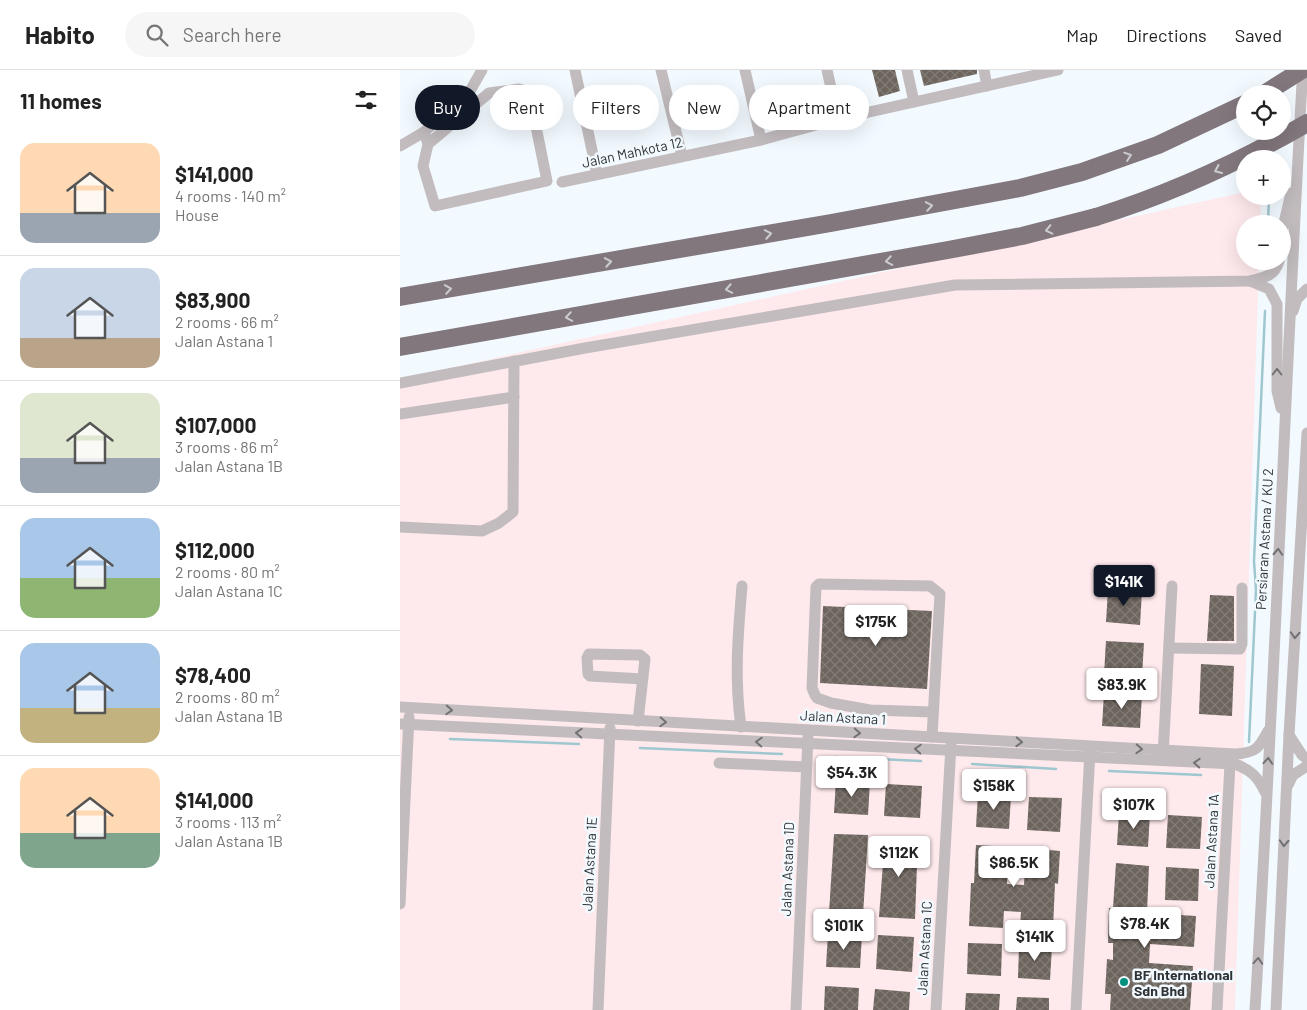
<!DOCTYPE html>
<html lang="en">
<head>
<meta charset="utf-8">
<style>
	body { margin:0; font-family:Barlow,sans-serif; background:#f6f6f6; color:#222; height:100vh; display:flex; flex-direction:column; font-size:19px; white-space:nowrap }
	* { box-sizing:border-box; margin:0 }
	p { font-size:16px; color:#767676 }
	.icon { flex:none; width:28px; height:28px; fill:none; stroke:currentColor; stroke-width:2; stroke-linecap:round; stroke-linejoin:round }
	.map { position:relative; flex:1; overflow:hidden }
	.side { display:flex; flex-direction:column; background:#fff; width:400px }
	.side>* { flex:none }
	.banner { position:absolute; left:15px; top:15px; width:475px; height:45px; display:flex; gap:10px }
	.tools { position:absolute; left:836px; top:15px; display:grid; gap:10px }
	.tools a { display:grid; place-items:center; width:55px; height:55px; border-radius:50%; background:#fff; box-shadow:0 5px 20px #0002; font-size:25px }
	.price { position:absolute; translate:-50% -42px; padding:0 11px; border-radius:5px; background:#fff; color:#222; font-size:16px; line-height:32px; filter:drop-shadow(0 1px 2px #0008) }
	.price::after { content:''; position:absolute; left:50%; top:30px; width:15px; height:11px; margin-left:-8px; background:inherit; clip-path:polygon(0 0,100% 0,50% 100%) }
	.price.active { background:#111827; color:#fff }
	ul { padding:0; list-style:none }
	li { display:flex; align-items:center; gap:15px; height:125px; padding:0 20px }
	li+li { border-top:1px solid #e0e0e0 }
	li span { display:grid; place-items:center; flex:none; width:140px; height:100px; border-radius:15px; color:#555 }
	li>.icon { margin-inline-start:auto }
	span .icon { width:60px; height:60px; fill:#fffc; stroke-width:1 }
	li b { font-size:21px }
	h2 { display:flex; justify-content:space-between; align-items:center; height:60px; padding:0 20px; font-size:21px }
	.chip { padding:0 18px; border-radius:22px; background:#fff; box-shadow:0 5px 20px #0002; font-size:18px; line-height:45px }
	.chip.active { background:#111827; color:#fff }
	header { display:flex; align-items:center; gap:30px; box-sizing:border-box; height:70px; padding:0 25px; background:#fff; border-bottom:1px solid #e0e0e0 }
	header strong { font-size:24px }
	nav { display:flex; gap:28px; margin-inline-start:auto; font-size:18px }
	.search { width:350px; height:45px; background:#f6f6f6; display:flex; align-items:center; gap:12px; box-sizing:border-box; padding:0 18px; border-radius:28px; color:#767676; font-size:19px }
	main { display:flex; flex:1; min-height:0 }
	.map>svg:first-child { display:block }
	.industrial { fill:#fee9ec }
	.lines { fill:none; stroke-linecap:round; stroke-linejoin:round }
	.stream { stroke:#9fc7cf; stroke-width:2.5 }
	.building { fill:url(#building-cross-hatch) }
	.minor { stroke:#c2bcbf; stroke-width:11 }
	.highway { stroke:#82777d; stroke-width:18 }
	.highway-bridge { stroke:#82777d; stroke-width:18 }
	.oneway { stroke:#cbccd2 }
	.oneway2 { stroke:#717174 }
	.poi-dot { fill:#00917d; stroke:#f3faff; stroke-width:2 }
	.labels { text-anchor:middle; dominant-baseline:central; stroke-width:5; stroke-linejoin:round; paint-order:stroke }
	.street-label { font-size:14px; fill:#2f3336; stroke:#f3faff }
	.poi-label { font-size:14px; font-weight:bold; fill:#2f3336; stroke:#f3faff; text-anchor:start }
</style>
</head>
<body>
<header>
<strong>Habito</strong>
<div class="search"><svg class="icon" aria-label="search" viewBox="0 0 24 24"><circle cx="10" cy="10" r="6"/><path d="M15 15l6 6"/></svg>Search here</div>
<nav><a>Map</a><a>Directions</a><a>Saved</a></nav>
</header>
<main>
<section class="side">
<h2>11 homes<svg class="icon" aria-label="filters" viewBox="0 0 24 24"><path d="M4 7h16M4 17h16"/><circle cx="9" cy="7" r="2"/><circle cx="15" cy="17" r="2"/></svg></h2>
<ul>
<li><span style="background:linear-gradient(#ffd9b3 70%,#9aa5b1 0)"><svg class="icon" aria-label="home" viewBox="0 0 24 24"><path d="M3 11l9-7 9 7M6 9v11h12V9"/></svg></span><div><b>$141,000</b><p>4 rooms · 140 m²</p><p>House</p></div></li>
<li><span style="background:linear-gradient(#c9d6e8 70%,#b9a48a 0)"><svg class="icon" aria-label="home" viewBox="0 0 24 24"><path d="M3 11l9-7 9 7M6 9v11h12V9"/></svg></span><div><b>$83,900</b><p>2 rooms · 66 m²</p><p>Jalan Astana 1</p></div></li>
<li><span style="background:linear-gradient(#dfe7d0 65%,#9aa5b1 0)"><svg class="icon" aria-label="home" viewBox="0 0 24 24"><path d="M3 11l9-7 9 7M6 9v11h12V9"/></svg></span><div><b>$107,000</b><p>3 rooms · 86 m²</p><p>Jalan Astana 1B</p></div></li>
<li><span style="background:linear-gradient(#a9c7e8 60%,#8fb573 0)"><svg class="icon" aria-label="home" viewBox="0 0 24 24"><path d="M3 11l9-7 9 7M6 9v11h12V9"/></svg></span><div><b>$112,000</b><p>2 rooms · 80 m²</p><p>Jalan Astana 1C</p></div></li>
<li><span style="background:linear-gradient(#a9c7e8 65%,#c2b280 0)"><svg class="icon" aria-label="home" viewBox="0 0 24 24"><path d="M3 11l9-7 9 7M6 9v11h12V9"/></svg></span><div><b>$78,400</b><p>2 rooms · 80 m²</p><p>Jalan Astana 1B</p></div></li>
<li><span style="background:linear-gradient(#ffd9b3 65%,#7fa58c 0)"><svg class="icon" aria-label="home" viewBox="0 0 24 24"><path d="M3 11l9-7 9 7M6 9v11h12V9"/></svg></span><div><b>$141,000</b><p>3 rooms · 113 m²</p><p>Jalan Astana 1B</p></div></li>
</ul>
</section>
<div class="map">
<svg width="907" height="940" viewBox="0 0 907 940">
	<defs>
		<pattern id="building-cross-hatch" width="8" height="8" patternUnits="userSpaceOnUse" patternTransform="scale(1.25)"><rect width="8" height="8" fill="#6d645d"/><path d="M0 0l8 8M0 8l8-8" fill="none" stroke="#827c76"/></pattern>
	</defs>
	<rect width="100%" height="100%" fill="#f3faff"/>
	<polygon class="industrial" points="845,122 845,126 861,126 860,154 845,154 845,191 859,191 835,940 0,940 0,309"/>
	<g class="lines">
		<g class="stream">
			<polyline points="870,89 870,80"/>
			<polyline points="868,154 869,126"/>
			<polyline points="867,197 867,191"/>
			<polyline points="50,669 179,674"/>
			<polyline points="849,672 856,520 854,491 865,241"/>
			<polyline points="240,678 382,684"/>
			<polyline points="435,687 521,691"/>
			<polyline points="572,694 656,699"/>
			<polyline points="709,701 801,705"/>
		</g>
	</g>
	<g class="building">
		<polygon points="472,0 495,0 500,21 479,27"/>
		<polygon points="520,0 577,0 577,4 524,16"/>
		<polygon points="708,519 742,521 740,555 706,552"/>
		<polygon points="810,525 834,526 834,571 807,571"/>
		<polygon points="423,536 532,541 527,619 420,613"/>
		<polygon points="706,571 744,573 742,606 704,604"/>
		<polygon points="801,594 834,596 832,646 799,644"/>
		<polygon points="704,623 742,625 740,658 702,656"/>
		<polygon points="436,710 470,712 468,745 434,743"/>
		<polygon points="486,714 522,716 520,748 484,746"/>
		<polygon points="578,723 611,725 609,759 576,757"/>
		<polygon points="629,727 662,728 660,762 627,760"/>
		<polygon points="719,743 750,744 748,777 717,775"/>
		<polygon points="768,745 802,747 800,779 766,778"/>
		<polygon points="434,764 468,765 463,845 429,843"/>
		<polygon points="485,766 518,768 515,849 479,847"/>
		<polygon points="576,775 609,777 607,814 624,815 626,778 660,781 658,814 655,813 653,859 620,857 621,842 604,841 603,858 569,856 571,813 574,813"/>
		<polygon points="716,793 749,796 747,843 796,846 794,877 750,874 749,893 793,896 790,940 710,940 711,924 705,924 707,889 713,890 713,873 708,873 709,838 713,838"/>
		<polygon points="766,797 799,799 798,831 765,830"/>
		<polygon points="428,863 462,864 460,898 426,897"/>
		<polygon points="478,865 514,867 512,902 476,899"/>
		<polygon points="568,873 602,874 601,906 567,904"/>
		<polygon points="619,875 652,876 650,910 618,908"/>
		<polygon points="425,916 459,918 458,940 424,940"/>
		<polygon points="475,919 510,922 509,940 473,940"/>
		<polygon points="566,923 600,924 599,940 565,940"/>
		<polygon points="617,927 649,928 649,940 616,940"/>
	</g>
	<g class="lines">
		<g class="minor">
			<polyline points="175,0 197,104"/>
			<polyline points="261,0 282,86"/>
			<polyline points="345,0 361,70"/>
			<polyline points="427,0 438,49"/>
			<polyline points="507,0 514,32"/>
			<polyline points="584,0 587,16"/>
			<polyline points="24,62 28,74 23,96 35,136 147,111 129,22 119,19 89,23 28,74"/>
			<polyline points="0,76 24,62 70,21 82,0"/>
			<polyline points="162,112 361,70 438,49 658,0"/>
			<polyline points="882,165 884,153 891,123"/>
			<polyline points="850,211 869,219 877,234 877,321 881,338"/>
			<polyline points="893,241 897,229 907,219"/>
			<path d="M 0,313 L 185,278 L 555,215 L 850,211 C 865,207 874,207 879,191"/>
			<polyline points="0,344 114,327"/>
			<polyline points="0,457 82,461 99,453 113,442 114,291"/>
			<polyline points="769,578 840,579 842,574 842,518"/>
			<path d="M 0,637 L 835,684 C 856,683 859,678 868,661"/>
			<polyline points="238,651 245,589 240,585 189,584 187,588 188,604 190,606 243,609"/>
			<path d="M 0,654 L 835,694 C 851,700 858,707 865,722"/>
			<path d="M 341,657 C 334,607 338,565 342,516"/>
			<polyline points="889,665 902,685 907,689"/>
			<polyline points="532,667 540,524 530,516 419,514 416,517 412,618 415,625 417,628 431,633 470,640 533,642"/>
			<polyline points="763,686 772,516"/>
			<polyline points="319,693 406,697"/>
			<polyline points="888,715 893,705 907,696"/>
			<polyline points="0,834 9,647"/>
			<polyline points="198,940 210,658"/>
			<polyline points="396,940 408,667"/>
			<polyline points="536,940 551,675"/>
			<polyline points="676,940 690,681"/>
			<polyline points="817,940 830,694"/>
			<path d="M 855,940 C 874,631 885,322 902,13 L 901,0"/>
			<polyline points="876,940 889,665 907,363"/>
		</g>
		<g class="highway">
			<polyline points="0,227 431,153 620,118 682,102 758,75 845,34"/>
			<polyline points="0,277 548,180 622,166 696,147"/>
		</g>
		<g class="highway-bridge">
			<polyline points="864,24 902,0"/>
			<path d="M 696,147 C 770,124 840,92 907,53"/>
		</g>
	</g>
	<defs><path id="oneway-chevron" d="M-2-3.5L2.5 0L-2 3.5" fill="none" stroke-width="1.6" stroke-linecap="round" stroke-linejoin="round" transform="scale(1.25)"/></defs>
	<g class="oneway">
		<use href="#oneway-chevron" transform="translate(728 86) rotate(-19)"/>
		<use href="#oneway-chevron" transform="translate(818 100) rotate(156)"/>
		<use href="#oneway-chevron" transform="translate(529 136) rotate(-10)"/>
		<use href="#oneway-chevron" transform="translate(649 160) rotate(167)"/>
		<use href="#oneway-chevron" transform="translate(368 164) rotate(-10)"/>
		<use href="#oneway-chevron" transform="translate(489 191) rotate(170)"/>
		<use href="#oneway-chevron" transform="translate(208 192) rotate(-10)"/>
		<use href="#oneway-chevron" transform="translate(48 219) rotate(-9)"/>
		<use href="#oneway-chevron" transform="translate(329 219) rotate(170)"/>
		<use href="#oneway-chevron" transform="translate(169 247) rotate(170)"/>
	</g>
	<g class="oneway2">
		<use href="#oneway-chevron" transform="translate(877 302) rotate(-90)"/>
		<use href="#oneway-chevron" transform="translate(878 482) rotate(-87)"/>
		<use href="#oneway-chevron" transform="translate(895 565) rotate(93)"/>
		<use href="#oneway-chevron" transform="translate(49 640) rotate(3)"/>
		<use href="#oneway-chevron" transform="translate(263 652) rotate(3)"/>
		<use href="#oneway-chevron" transform="translate(179 663) rotate(-177)"/>
		<use href="#oneway-chevron" transform="translate(457 663) rotate(3)"/>
		<use href="#oneway-chevron" transform="translate(359 672) rotate(-177)"/>
		<use href="#oneway-chevron" transform="translate(619 672) rotate(3)"/>
		<use href="#oneway-chevron" transform="translate(518 679) rotate(-177)"/>
		<use href="#oneway-chevron" transform="translate(739 679) rotate(3)"/>
		<use href="#oneway-chevron" transform="translate(868 691) rotate(-86)"/>
		<use href="#oneway-chevron" transform="translate(797 693) rotate(-177)"/>
		<use href="#oneway-chevron" transform="translate(884 773) rotate(93)"/>
		<use href="#oneway-chevron" transform="translate(858 891) rotate(-86)"/>
	</g>
	<circle class="poi-dot" cx="724" cy="912" r="5"/>
	<g class="labels">
		<g class="street-label">
			<text transform="translate(232 82) rotate(-12)">Jalan Mahkota 12</text>
			<text transform="translate(864 469) rotate(-87)">Persiaran Astana / KU 2</text>
			<text transform="translate(443 647) rotate(3)">Jalan Astana 1</text>
			<text transform="translate(811 771) rotate(-87)">Jalan Astana 1A</text>
			<text transform="translate(189 794) rotate(-87)">Jalan Astana 1E</text>
			<text transform="translate(387 799) rotate(-88)">Jalan Astana 1D</text>
			<text transform="translate(524 878) rotate(-87)">Jalan Astana 1C</text>
		</g>
		<g class="poi-label">
			<text x="734" y="904">BF International<tspan x="734" dy="16">Sdn Bhd</tspan></text>
		</g>
	</g>
</svg>
<div class="tools">
<a><svg class="icon" aria-label="locate" viewBox="0 0 24 24"><circle cx="12" cy="12" r="6"/><path d="M12 2v4M12 18v4M2 12h4M18 12h4"/></svg></a>
<a>+</a>
<a>−</a>
</div>
<b class="price active" style="left:724px;top:537px">$141K</b>
<b class="price" style="left:476px;top:577px">$175K</b>
<b class="price" style="left:722px;top:640px">$83.9K</b>
<b class="price" style="left:452px;top:728px">$54.3K</b>
<b class="price" style="left:594px;top:741px">$158K</b>
<b class="price" style="left:734px;top:760px">$107K</b>
<b class="price" style="left:499px;top:808px">$112K</b>
<b class="price" style="left:614px;top:818px">$86.5K</b>
<b class="price" style="left:745px;top:879px">$78.4K</b>
<b class="price" style="left:444px;top:881px">$101K</b>
<b class="price" style="left:635px;top:892px">$141K</b>
<div class="banner">
<a class="chip active">Buy</a>
<a class="chip">Rent</a>
<a class="chip">Filters</a>
<a class="chip">New</a>
<a class="chip">Apartment</a>
</div>
</div>
</main>
</body>
</html>
